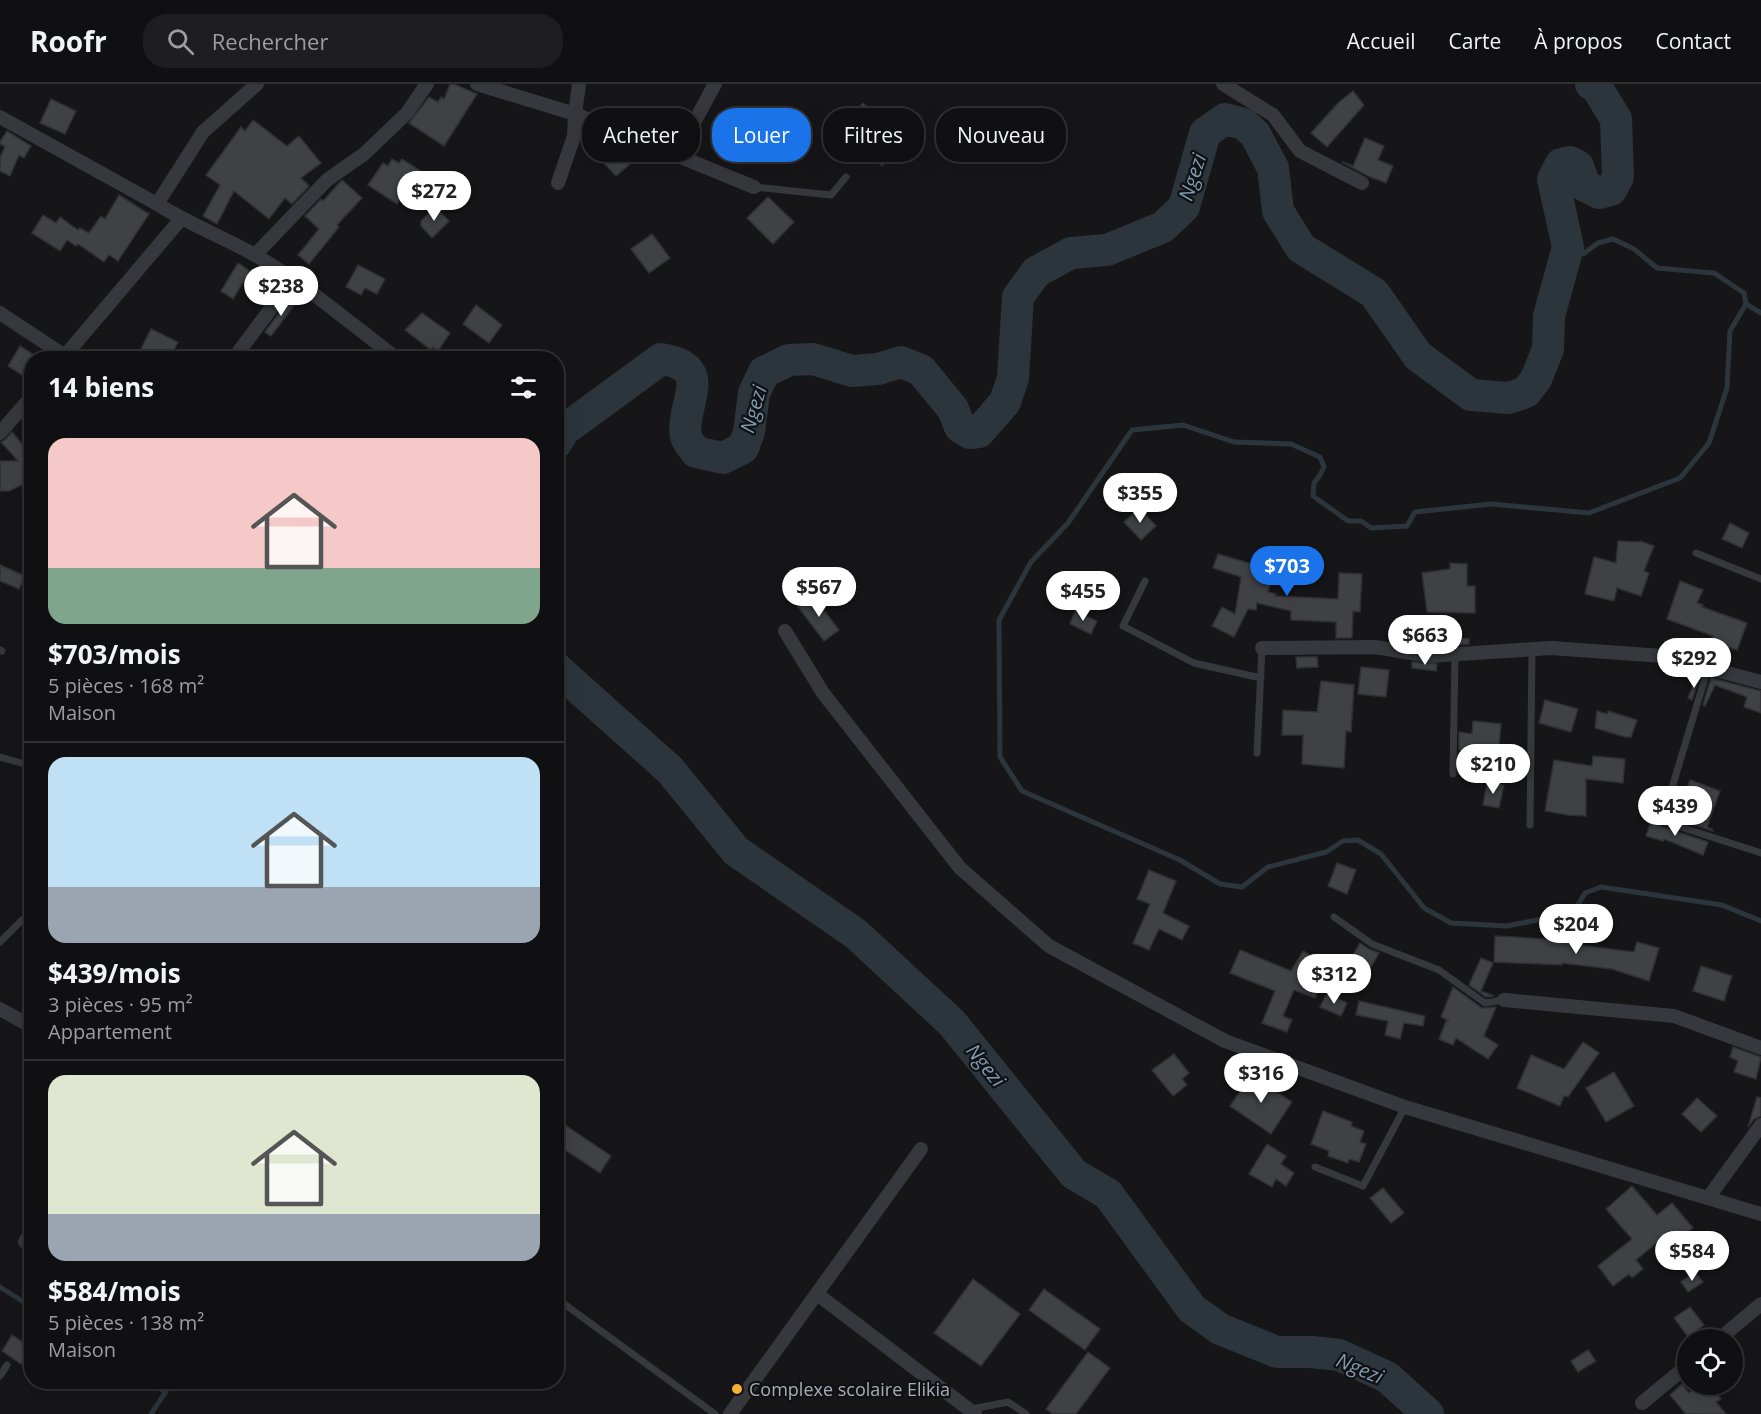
<!DOCTYPE html>
<html lang="fr">
<head>
<meta charset="utf-8">
<style>
	body { margin:0; font-family:"Open Sans",sans-serif; background:#1e1e20; color:#f1f3f6; height:100vh; display:flex; flex-direction:column; font-size:22px; white-space:nowrap }
	* { box-sizing:border-box; margin:0 }
	p { font-size:20px; color:#9c9d9f }
	.icon { flex:none; width:33px; height:33px; fill:none; stroke:currentColor; stroke-width:2; stroke-linecap:round; stroke-linejoin:round }
	.map { position:relative; flex:1; overflow:hidden }
	.side { position:absolute; left:24px; top:267px; width:540px; height:1038px; display:flex; flex-direction:column; background:#101012; border-radius:24px; box-shadow:0 6px 24px #0002,0 0 0 2px #303032 }
	.side>* { flex:none }
	.guide { position:absolute; left:582px; top:24px; width:570px; height:54px; display:flex; gap:12px }
	.buttons { position:absolute; left:1677px; top:1245px; display:grid; gap:12px }
	.buttons a { display:grid; place-items:center; width:66px; height:66px; border-radius:50%; background:#101012; box-shadow:0 6px 24px #0002,0 0 0 2px #303032; font-size:30px }
	.price { position:absolute; translate:-50% -51px; padding:0 14px; border-radius:21px; background:#fff; color:#222; font-size:20px; line-height:39px; filter:drop-shadow(0 2px 3px #0008) }
	.price::after { content:''; position:absolute; left:50%; top:36px; width:18px; height:14px; margin-left:-9px; background:inherit; clip-path:polygon(0 0,100% 0,50% 100%) }
	.price.on { background:#1a73e8; color:#fff }
	ul { padding:0; list-style:none }
	li { display:grid; align-content:center; gap:12px; height:318px; padding:0 24px }
	li+li { border-top:2px solid #303032 }
	li span { display:grid; place-items:center; height:186px; border-radius:18px; color:#555 }
	li>.icon { margin-inline-start:auto }
	span .icon { width:108px; height:108px; fill:#fffc; stroke-width:1 }
	li b { font-size:26px }
	h2 { display:flex; justify-content:space-between; align-items:center; height:72px; padding:0 24px; font-size:26px }
	.pill { padding:0 21px; border-radius:24px; background:#101012; box-shadow:0 6px 24px #0002,0 0 0 2px #303032; font-size:21px; line-height:54px }
	.pill.on { background:#1a73e8; color:#fff }
	header { display:flex; align-items:center; gap:36px; box-sizing:border-box; height:84px; padding:0 30px; background:#101012; border-bottom:2px solid #303032 }
	header strong { font-size:28px }
	nav { display:flex; gap:33px; margin-inline-start:auto; font-size:21px }
	.search { width:420px; height:54px; background:#1e1e20; display:flex; align-items:center; gap:15px; box-sizing:border-box; padding:0 21px; border-radius:24px; color:#9c9d9f; font-size:22px }
	.map>svg:first-child { display:block }
	.lines { fill:none; stroke-linecap:round; stroke-linejoin:round }
	.stream { stroke:#2c353c; stroke-width:5 }
	.river { stroke:#2c353c; stroke-width:32 }
	.building { fill:#404145; stroke:#303034; stroke-width:1.5 }
	.lane { stroke:#37383d; stroke-width:7 }
	.street { stroke:#37383d; stroke-width:14 }
	.poi-dot { fill:#f2b134; stroke:#111113; stroke-width:2 }
	.labels { text-anchor:middle; dominant-baseline:central; stroke-width:4.5; stroke-linejoin:round; paint-order:stroke }
	.poi-label { font-size:18px; fill:#a8adb8; stroke:#111113; text-anchor:start }
	.water-label { font-size:20px; font-style:italic; fill:#7f9bb3; stroke:#111113 }
</style>
</head>
<body>
<header>
<strong>Roofr</strong>
<div class="search"><svg class="icon" aria-label="search" viewBox="0 0 24 24"><circle cx="10" cy="10" r="6"/><path d="M15 15l6 6"/></svg>Rechercher</div>
<nav><a>Accueil</a><a>Carte</a><a>À propos</a><a>Contact</a></nav>
</header>
<div class="map">
<svg width="1761" height="1330" viewBox="0 0 1761 1330">
	<rect width="100%" height="100%" fill="#161618"/>
	<g class="lines">
		<g class="stream">
			<polyline points="1568,163 1577,168 1583,170 1598,159 1613,155 1634,165 1657,184 1714,189 1744,209 1746,220 1730,247 1727,304 1709,359 1680,394 1589,429 1491,420 1415,428 1407,442 1371,444 1361,437 1348,437 1313,412 1314,399 1320,391 1324,383 1320,373 1291,360 1234,358 1183,341 1132,346 1068,439 1031,478 999,536 1000,673 1022,707 1180,776 1220,800 1242,803 1268,783 1326,768 1343,757 1358,756 1381,770 1424,824 1451,839 1507,842 1573,829 1585,809 1601,803 1722,821 1761,837"/>
			<polyline points="1746,220 1761,229"/>
			<polyline points="0,1203 32,1223"/>
			<polyline points="149,1298 165,1308"/>
			<polyline points="151,1330 172,1298"/>
		</g>
		<g class="river">
			<path d="M 556,359 L 564,346 L 661,275 C 717,283 680,320 686,352 C 687,358 693,363 696,368 L 723,374 L 743,364 L 749,348 L 754,309 L 764,288 L 789,276 L 813,275 L 852,287 L 878,285 L 901,278 L 921,286 L 953,325 L 960,343 L 970,349 L 979,348 L 1005,318 L 1013,294 L 1018,213 L 1036,188 L 1071,169 L 1107,166 L 1163,143 L 1184,123 L 1205,49 L 1225,35 L 1244,40 L 1255,50 L 1273,84 L 1278,127 L 1301,164 L 1374,209 L 1418,272 L 1471,311 L 1509,314 L 1526,308 L 1536,295 L 1548,265 L 1549,232 L 1568,163 L 1553,95 L 1561,80 L 1570,78 L 1578,82 L 1585,102 L 1599,109 L 1611,106 L 1618,93 L 1616,35 L 1597,4 L 1591,0"/>
			<polyline points="556,584 670,686 736,767 856,850 952,939 1074,1090 1108,1110 1192,1225 1220,1245 1277,1268 1311,1268 1339,1271 1387,1293 1428,1330"/>
		</g>
	</g>
	<g class="building">
		<polygon points="450,0 454,0 477,10 444,62 409,39 429,13 438,18 441,13 444,15"/>
		<polygon points="1353,7 1364,21 1327,63 1311,49 1338,19"/>
		<polygon points="51,15 76,27 65,50 40,39"/>
		<polygon points="863,19 878,33 867,44 852,30"/>
		<polygon points="253,36 287,62 299,52 321,79 301,94 309,102 292,120 285,114 269,135 234,107 217,140 203,132 220,101 206,91 241,43 245,47"/>
		<polygon points="862,40 894,68 882,82 871,72 868,75 847,54"/>
		<polygon points="7,47 31,62 24,74 19,71 10,92 0,87 0,73 5,63 0,60 0,58"/>
		<polygon points="1365,54 1384,62 1378,76 1393,82 1386,99 1368,92 1342,78 1353,82"/>
		<polygon points="623,61 636,75 616,92 603,78"/>
		<polygon points="392,75 399,79 402,75 427,91 407,121 400,116 397,120 368,101 383,79 388,82"/>
		<polygon points="342,96 362,114 337,141 339,143 309,180 298,171 319,145 305,132 321,115 323,117"/>
		<polygon points="119,111 149,130 118,177 109,171 104,178 78,160 76,162 67,156 60,167 32,149 43,131 56,139 60,133 78,146 80,144 89,149 101,132 105,135"/>
		<polygon points="768,113 794,138 773,160 747,134"/>
		<polygon points="435,123 449,137 432,154 421,142 421,137"/>
		<polygon points="652,150 670,174 649,189 631,165"/>
		<polygon points="238,179 250,187 233,215 221,207"/>
		<polygon points="358,181 385,195 377,210 365,204 361,211 346,203"/>
		<polygon points="290,214 296,219 271,252 265,248"/>
		<polygon points="476,221 502,241 489,259 463,240"/>
		<polygon points="422,229 450,249 438,267 433,263 431,266 405,246"/>
		<polygon points="151,245 178,258 170,274 156,274 140,267"/>
		<polygon points="20,262 37,273 36,274 32,274 32,282 25,293 8,282"/>
		<polygon points="12,348 29,368 32,374 32,396 9,407 0,407 0,377 18,377 1,358 6,355"/>
		<polygon points="1139,424 1156,442 1141,456 1124,438"/>
		<polygon points="1730,439 1749,449 1742,464 1722,455"/>
		<polygon points="1618,457 1640,458 1640,457 1654,462 1644,487 1649,489 1641,512 1617,504 1614,517 1585,510 1594,473 1616,479"/>
		<polygon points="1255,469 1277,475 1268,508 1276,510 1275,512 1338,515 1339,489 1362,490 1360,528 1353,527 1352,554 1336,554 1336,538 1291,536 1291,527 1257,519 1256,526 1248,525 1234,553 1212,542 1222,523 1235,530 1241,493 1213,484 1218,470 1252,480"/>
		<polygon points="1450,479 1467,480 1467,502 1475,502 1475,529 1427,528 1422,489 1450,485"/>
		<polygon points="0,481 25,492 19,505 0,497"/>
		<polygon points="1680,497 1703,506 1697,519 1703,521 1702,523 1747,539 1737,566 1711,557 1713,552 1667,535"/>
		<polygon points="813,512 839,546 824,557 798,523"/>
		<polygon points="1075,527 1097,537 1091,550 1070,540"/>
		<polygon points="1415,550 1469,555 1469,560 1429,563 1414,560"/>
		<polygon points="1296,573 1317,573 1318,583 1297,584"/>
		<polygon points="1412,578 1437,580 1436,587 1412,584"/>
		<polygon points="1361,583 1389,586 1386,613 1358,610"/>
		<polygon points="1698,591 1700,591 1692,616 1688,614"/>
		<polygon points="1711,594 1761,607 1761,629 1744,623 1747,613 1715,601 1705,622 1703,621"/>
		<polygon points="1321,597 1354,601 1351,648 1346,647 1344,684 1302,680 1303,651 1282,651 1283,626 1317,628"/>
		<polygon points="1545,616 1578,625 1571,648 1539,639"/>
		<polygon points="1597,627 1607,630 1608,627 1637,636 1631,653 1625,653 1595,644"/>
		<polygon points="1473,637 1501,640 1498,673 1470,670 1470,669 1459,666 1459,648 1472,650"/>
		<polygon points="1593,672 1625,675 1623,699 1586,695 1586,732 1568,731 1545,727 1554,676 1592,682"/>
		<polygon points="1690,696 1720,707 1707,743 1713,746 1713,747 1669,733 1670,730 1677,732"/>
		<polygon points="1487,698 1504,701 1499,724 1483,721"/>
		<polygon points="1655,725 1659,726 1656,738 1660,742 1708,758 1703,771 1664,755 1663,757 1646,752"/>
		<polygon points="1337,779 1356,786 1347,810 1328,802"/>
		<polygon points="1149,786 1176,797 1163,829 1189,842 1182,856 1159,845 1149,866 1133,859 1150,820 1137,815"/>
		<polygon points="1495,852 1578,857 1580,861 1634,868 1637,858 1659,864 1649,897 1612,885 1562,879 1562,881 1494,878"/>
		<polygon points="1360,859 1369,865 1379,869 1366,892 1347,881"/>
		<polygon points="1240,866 1291,887 1303,867 1329,882 1315,914 1294,906 1283,932 1292,936 1287,948 1262,939 1275,907 1230,889"/>
		<polygon points="1481,874 1493,879 1481,907 1494,912 1486,913 1469,901"/>
		<polygon points="1701,882 1732,892 1724,917 1693,907"/>
		<polygon points="1453,903 1482,924 1496,923 1484,952 1498,961 1488,975 1456,954 1453,961 1439,955 1446,937 1449,937 1441,933"/>
		<polygon points="1327,909 1347,919 1341,932 1320,923"/>
		<polygon points="1359,917 1425,932 1423,942 1404,939 1400,955 1385,951 1388,937 1356,931"/>
		<polygon points="1583,958 1599,969 1568,1013 1564,1012 1560,1022 1517,1004 1531,971 1564,985"/>
		<polygon points="1733,963 1761,973 1756,995 1734,988 1738,977 1730,973"/>
		<polygon points="1174,970 1189,989 1182,995 1187,1001 1173,1012 1152,986"/>
		<polygon points="1614,988 1634,1022 1606,1038 1586,1004"/>
		<polygon points="1251,991 1292,1018 1271,1050 1230,1022"/>
		<polygon points="1757,1013 1761,1014 1761,1032 1754,1035 1748,1043"/>
		<polygon points="1697,1014 1717,1032 1701,1048 1682,1030"/>
		<polygon points="1323,1027 1352,1038 1351,1042 1364,1047 1360,1058 1366,1060 1359,1078 1349,1075 1348,1079 1328,1072 1329,1067 1311,1060"/>
		<polygon points="556,1035 611,1072 600,1089 556,1060"/>
		<polygon points="1267,1060 1286,1072 1281,1080 1294,1089 1286,1102 1276,1095 1272,1103 1249,1090"/>
		<polygon points="1632,1102 1657,1131 1672,1119 1693,1144 1681,1154 1677,1149 1663,1160 1660,1156 1636,1176 1643,1185 1632,1194 1629,1190 1613,1202 1598,1182 1632,1155 1606,1125"/>
		<polygon points="1383,1104 1404,1129 1391,1139 1370,1114"/>
		<polygon points="1695,1188 1703,1198 1688,1208 1681,1198"/>
		<polygon points="973,1195 1020,1230 981,1282 934,1249"/>
		<polygon points="1044,1205 1100,1245 1085,1266 1029,1226"/>
		<polygon points="1690,1223 1704,1241 1688,1253 1674,1234"/>
		<polygon points="12,1251 32,1264 21,1280 2,1267"/>
		<polygon points="1588,1266 1596,1277 1578,1288 1571,1277"/>
		<polygon points="1088,1268 1110,1284 1076,1330 1053,1330 1046,1325"/>
		<polygon points="1682,1300 1689,1309 1699,1300 1708,1300 1721,1315 1716,1318 1726,1330 1686,1330 1670,1311"/>
	</g>
	<g class="lines">
		<g class="lane">
			<polyline points="754,103 831,111 846,93"/>
			<polyline points="1696,469 1761,495"/>
			<polyline points="1145,497 1123,542 1194,579 1261,594"/>
			<polyline points="0,566 2,567"/>
			<polyline points="1708,584 1662,737 1761,769"/>
			<polyline points="1257,669 1262,564"/>
			<polyline points="0,673 32,682"/>
			<polyline points="1453,690 1455,570"/>
			<polyline points="1530,741 1532,565"/>
			<polyline points="1334,833 1372,860 1439,886 1485,919 1504,916"/>
			<polyline points="0,858 22,836"/>
			<polyline points="1315,1083 1363,1102 1405,1023"/>
			<polyline points="556,1214 715,1330"/>
			<polyline points="0,1292 7,1281"/>
			<polyline points="972,1325 1008,1318 1026,1330"/>
		</g>
		<g class="street">
			<polyline points="477,0 575,30 754,103"/>
			<polyline points="1223,0 1273,31 1300,67 1362,99"/>
			<path d="M 0,33 L 157,120 C 189,140 223,153 255,171 C 305,200 350,239 396,274"/>
			<polyline points="676,72 715,0"/>
			<polyline points="558,99 574,52 575,30 579,0"/>
			<polyline points="157,120 203,48 257,0"/>
			<polyline points="255,171 327,96 364,70 407,29 427,0"/>
			<polyline points="0,229 68,274"/>
			<polyline points="63,274 181,135"/>
			<polyline points="234,274 293,195"/>
			<polyline points="0,349 32,312"/>
			<polyline points="785,547 823,609 960,784 1049,862 1225,957 1405,1023 1761,1130"/>
			<polyline points="1262,564 1375,563 1429,572 1551,564 1663,572 1761,598"/>
			<polyline points="1504,916 1674,932 1761,964"/>
			<polyline points="0,925 32,943"/>
			<polyline points="1708,1114 1761,1041"/>
			<polyline points="25,1158 32,1146"/>
			<polyline points="817,1210 975,1330"/>
			<polyline points="1718,1256 1761,1220"/>
			<polyline points="1642,1319 1688,1281"/>
			<polyline points="730,1330 921,1065"/>
		</g>
	</g>
	<circle class="poi-dot" cx="737" cy="1305" r="6"/>
	<g class="labels">
		<g class="poi-label">
			<text x="749" y="1305">Complexe scolaire Elikia</text>
		</g>
		<g class="water-label">
			<text transform="translate(1192 93) rotate(-72)">Ngezi</text>
			<text transform="translate(753 325) rotate(-74)">Ngezi</text>
			<text transform="translate(986 981) rotate(51)">Ngezi</text>
			<text transform="translate(1360 1284) rotate(23)">Ngezi</text>
		</g>
	</g>
</svg>
<div class="buttons">
<a><svg class="icon" aria-label="locate" viewBox="0 0 24 24"><circle cx="12" cy="12" r="6"/><path d="M12 2v4M12 18v4M2 12h4M18 12h4"/></svg></a>
</div>
<b class="price" style="left:434px;top:138px">$272</b>
<b class="price" style="left:281px;top:233px">$238</b>
<b class="price" style="left:1140px;top:440px">$355</b>
<b class="price on" style="left:1287px;top:513px">$703</b>
<b class="price" style="left:819px;top:534px">$567</b>
<b class="price" style="left:1083px;top:538px">$455</b>
<b class="price" style="left:1425px;top:582px">$663</b>
<b class="price" style="left:1694px;top:605px">$292</b>
<b class="price" style="left:1493px;top:711px">$210</b>
<b class="price" style="left:1675px;top:753px">$439</b>
<b class="price" style="left:1576px;top:871px">$204</b>
<b class="price" style="left:1334px;top:921px">$312</b>
<b class="price" style="left:1261px;top:1020px">$316</b>
<b class="price" style="left:1692px;top:1198px">$584</b>
<div class="guide">
<a class="pill">Acheter</a>
<a class="pill on">Louer</a>
<a class="pill">Filtres</a>
<a class="pill">Nouveau</a>
</div>
<section class="side">
<h2>14 biens<svg class="icon" aria-label="filters" viewBox="0 0 24 24"><path d="M4 7h16M4 17h16"/><circle cx="9" cy="7" r="2"/><circle cx="15" cy="17" r="2"/></svg></h2>
<ul>
<li><span style="background:linear-gradient(#f6c9c9 70%,#7fa58c 0)"><svg class="icon" aria-label="home" viewBox="0 0 24 24"><path d="M3 11l9-7 9 7M6 9v11h12V9"/></svg></span><div><b>$703/mois</b><p>5 pièces · 168 m²</p><p>Maison</p></div></li>
<li><span style="background:linear-gradient(#bfe0f5 70%,#9aa5b1 0)"><svg class="icon" aria-label="home" viewBox="0 0 24 24"><path d="M3 11l9-7 9 7M6 9v11h12V9"/></svg></span><div><b>$439/mois</b><p>3 pièces · 95 m²</p><p>Appartement</p></div></li>
<li><span style="background:linear-gradient(#dfe7d0 75%,#9aa5b1 0)"><svg class="icon" aria-label="home" viewBox="0 0 24 24"><path d="M3 11l9-7 9 7M6 9v11h12V9"/></svg></span><div><b>$584/mois</b><p>5 pièces · 138 m²</p><p>Maison</p></div></li>
</ul>
</section>
</div>
</body>
</html>
